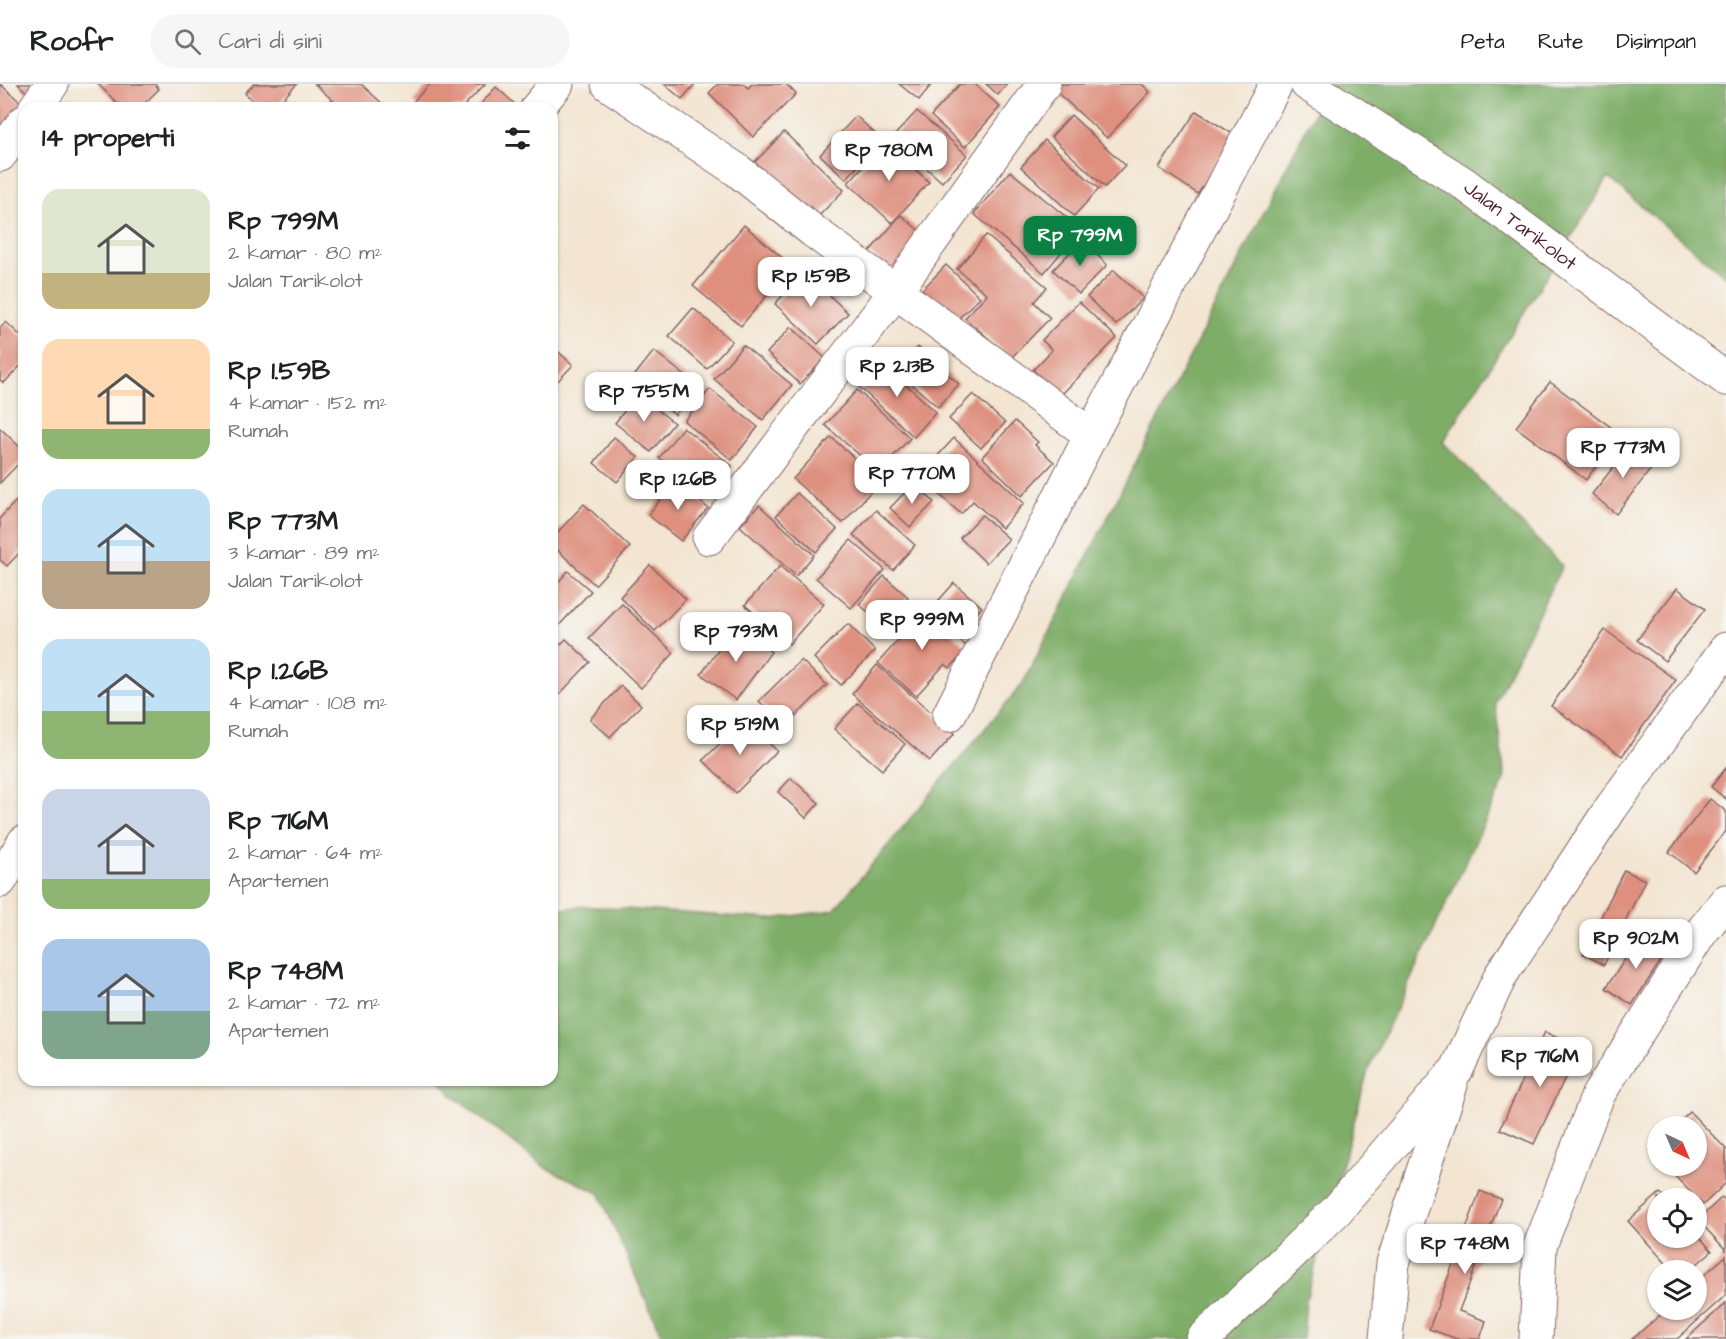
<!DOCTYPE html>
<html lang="id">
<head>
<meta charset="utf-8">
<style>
	body { margin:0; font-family:"Architects Daughter",sans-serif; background:#f6f6f6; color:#202124; height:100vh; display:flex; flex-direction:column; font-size:22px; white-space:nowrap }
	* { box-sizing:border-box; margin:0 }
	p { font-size:20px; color:#757577 }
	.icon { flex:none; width:33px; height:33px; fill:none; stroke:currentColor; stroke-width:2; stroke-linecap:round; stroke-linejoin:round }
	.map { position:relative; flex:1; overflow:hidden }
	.details { position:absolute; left:18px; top:18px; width:540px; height:984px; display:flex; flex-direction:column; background:#fff; border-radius:18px; box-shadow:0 2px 4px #0004 }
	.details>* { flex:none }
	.needle { width:39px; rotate:136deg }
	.buttons { position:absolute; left:1647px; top:1032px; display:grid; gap:12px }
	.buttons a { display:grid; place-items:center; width:60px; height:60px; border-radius:50%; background:#fff; box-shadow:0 2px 4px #0004; font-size:30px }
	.price { position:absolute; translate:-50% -51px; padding:0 14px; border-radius:12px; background:#fff; color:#222; font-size:20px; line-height:39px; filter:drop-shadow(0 2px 3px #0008) }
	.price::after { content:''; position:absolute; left:50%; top:36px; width:18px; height:14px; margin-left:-9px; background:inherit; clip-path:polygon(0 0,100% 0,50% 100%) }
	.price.selected { background:#0b8043; color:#fff }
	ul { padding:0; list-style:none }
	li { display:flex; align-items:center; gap:18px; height:150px; padding:0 24px }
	li span { display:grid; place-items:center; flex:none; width:168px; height:120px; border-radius:18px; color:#555 }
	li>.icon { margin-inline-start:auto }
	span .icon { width:72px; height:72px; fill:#fffc; stroke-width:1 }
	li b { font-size:26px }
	h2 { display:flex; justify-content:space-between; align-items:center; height:72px; padding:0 24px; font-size:26px }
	header { display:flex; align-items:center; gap:36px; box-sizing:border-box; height:84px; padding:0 30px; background:#fff; border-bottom:2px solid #e0e0e0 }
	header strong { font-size:28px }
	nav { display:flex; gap:33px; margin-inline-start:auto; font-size:21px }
	.search { width:420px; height:54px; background:#f6f6f6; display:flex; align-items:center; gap:15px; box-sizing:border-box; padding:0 21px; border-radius:33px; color:#757577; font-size:22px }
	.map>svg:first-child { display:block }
	.forest { fill:#7ead67; stroke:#646649; stroke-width:1.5 }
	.building { fill:#de8f7e }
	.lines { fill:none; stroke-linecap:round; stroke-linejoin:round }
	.minor-casing { stroke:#856465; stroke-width:35 }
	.highway-casing { stroke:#856465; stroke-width:35 }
	.minor { stroke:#fff; stroke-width:33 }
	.highway { stroke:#fff; stroke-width:33 }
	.labels { text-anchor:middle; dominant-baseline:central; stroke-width:5; stroke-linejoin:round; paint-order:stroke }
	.street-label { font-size:20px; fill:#4a1f2b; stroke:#f6f6f2 }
</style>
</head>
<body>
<header>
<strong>Roofr</strong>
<div class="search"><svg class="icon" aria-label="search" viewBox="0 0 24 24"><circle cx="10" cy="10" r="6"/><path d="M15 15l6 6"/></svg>Cari di sini</div>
<nav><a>Peta</a><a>Rute</a><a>Disimpan</a></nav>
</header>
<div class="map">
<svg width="1726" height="1255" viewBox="0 0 1726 1255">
	<rect width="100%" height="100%" fill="#f6f6f2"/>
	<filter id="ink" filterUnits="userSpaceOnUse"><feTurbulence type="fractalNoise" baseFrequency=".0167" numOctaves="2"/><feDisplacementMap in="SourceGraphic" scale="12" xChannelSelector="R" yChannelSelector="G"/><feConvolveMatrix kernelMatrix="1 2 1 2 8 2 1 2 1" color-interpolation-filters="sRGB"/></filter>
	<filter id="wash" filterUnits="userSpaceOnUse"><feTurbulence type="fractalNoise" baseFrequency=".008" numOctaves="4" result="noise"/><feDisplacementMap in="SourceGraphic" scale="24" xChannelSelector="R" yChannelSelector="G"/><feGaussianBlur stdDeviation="1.35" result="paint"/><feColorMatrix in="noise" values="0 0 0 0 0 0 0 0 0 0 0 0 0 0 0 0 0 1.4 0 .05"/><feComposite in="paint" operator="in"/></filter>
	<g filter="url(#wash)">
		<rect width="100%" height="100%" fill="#f3e5d1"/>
		<polygon class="forest" points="1329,0 1726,0 1726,193 1608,94 1443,358 1562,482 1495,618 1505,695 1368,986 1306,1216 1303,1255 663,1255 599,1109 546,1084 452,1011 439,996 552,996 552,827 581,822 771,835 834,826 1023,599"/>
		<g id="blocks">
			<g class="building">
				<polygon points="0,0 27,24 0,50"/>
				<polygon points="18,0 34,0 26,8"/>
				<polygon points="98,0 155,0 159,5 140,24 122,24"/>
				<polygon points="254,0 297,0 274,24 260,24 245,9"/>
				<polygon points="315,0 361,0 387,24 341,24"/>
				<polygon points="430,0 485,0 462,24 419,24 413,18"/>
				<polygon points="664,0 695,0 682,15"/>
				<polygon points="718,0 744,0 748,4 752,0 786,0 796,10 753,53 709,9"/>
				<polygon points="899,0 932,0 919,16"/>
				<polygon points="960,0 975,0 1000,23 965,63 931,32"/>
				<polygon points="986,0 1007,0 998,11"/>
				<polygon points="1056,0 1142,0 1150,8 1107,54 1052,4"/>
				<polygon points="496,3 516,21 513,24 477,24"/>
				<polygon points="917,27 967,71 942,98 892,54"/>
				<polygon points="1196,27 1236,52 1198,110 1159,84"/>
				<polygon points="1071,31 1125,81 1105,103 1051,53"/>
				<polygon points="856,32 882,56 846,95 820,71"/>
				<polygon points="784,48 844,106 810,141 749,84"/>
				<polygon points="1045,56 1099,105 1074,132 1021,83"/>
				<polygon points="885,58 929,98 892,139 848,99"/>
				<polygon points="1010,87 1081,145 1044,189 974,130"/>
				<polygon points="901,131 924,151 892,188 869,168"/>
				<polygon points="744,141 792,182 741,242 693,202"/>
				<polygon points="986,151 1047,203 1034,218 1050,234 1011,274 965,234 987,210 957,185"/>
				<polygon points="1082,156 1107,181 1079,210 1053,186"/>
				<polygon points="946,181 980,213 953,240 920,208"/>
				<polygon points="1114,186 1143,214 1116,241 1087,213"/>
				<polygon points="805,188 848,229 818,260 775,220"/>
				<polygon points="1079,218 1117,254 1060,312 1033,286 1052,266 1042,256"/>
				<polygon points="693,224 732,257 707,285 669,252"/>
				<polygon points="6,238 24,255 24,278 4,299 0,296 0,244"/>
				<polygon points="791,243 825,274 800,300 767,269"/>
				<polygon points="743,261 792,301 763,336 714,295"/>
				<polygon points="552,262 573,281 552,303"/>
				<polygon points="918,263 959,300 938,323 897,287"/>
				<polygon points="654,267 698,302 675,331 631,296"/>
				<polygon points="879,276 936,328 914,353 857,301"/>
				<polygon points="1550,298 1620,350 1586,396 1516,343"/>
				<polygon points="710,305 758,343 732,376 684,337"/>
				<polygon points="857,306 910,354 879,388 825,341"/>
				<polygon points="638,310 674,339 651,368 615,339"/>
				<polygon points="973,310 1005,339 981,364 949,335"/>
				<polygon points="1015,337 1038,358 1035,361 1054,378 1022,412 982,373"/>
				<polygon points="683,343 732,382 707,412 659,374"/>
				<polygon points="0,344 24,367 24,374 0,399"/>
				<polygon points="614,353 638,373 617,398 594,379"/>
				<polygon points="831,353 880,397 843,439 793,395"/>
				<polygon points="954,354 1024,419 1002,444 973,417 961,430 919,392"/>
				<polygon points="1631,361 1655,380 1616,430 1592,410"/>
				<polygon points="675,397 708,424 681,457 648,431"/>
				<polygon points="914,399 934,418 910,443 890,424"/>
				<polygon points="797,409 837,445 816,468 776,432"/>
				<polygon points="17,416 24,423 24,464 7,482 0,476 0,434"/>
				<polygon points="584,420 630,463 595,501 552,461 552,454"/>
				<polygon points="759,421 814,471 796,492 740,442"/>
				<polygon points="876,426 915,461 893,486 853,451"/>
				<polygon points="982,431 1009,455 986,479 960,454"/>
				<polygon points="851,456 885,486 851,524 816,494"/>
				<polygon points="650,481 686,515 655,547 620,513"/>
				<polygon points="780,482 824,520 789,560 745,521"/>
				<polygon points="568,487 591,507 552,549 552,505"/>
				<polygon points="884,492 908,513 882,541 859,520"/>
				<polygon points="954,499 982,523 960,548 932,524"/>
				<polygon points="1677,504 1705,525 1665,577 1637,556"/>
				<polygon points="622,520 674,569 641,604 589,554"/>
				<polygon points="919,521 968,564 950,584 945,580 916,612 878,579 907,546 901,541"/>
				<polygon points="848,540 875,567 841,601 814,574"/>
				<polygon points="736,542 771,568 736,616 701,590"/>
				<polygon points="1605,546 1676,596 1622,672 1551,622"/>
				<polygon points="566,555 590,578 557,613 552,608 552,569"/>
				<polygon points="801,576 827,601 785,643 759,617"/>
				<polygon points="877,581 955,649 930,677 852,610"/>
				<polygon points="621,602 641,621 610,653 590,635"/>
				<polygon points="858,619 905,660 882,686 834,645"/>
				<polygon points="745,635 777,667 736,709 703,676"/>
				<polygon points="1726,684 1726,715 1711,703"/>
				<polygon points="791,694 819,719 806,734 778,708"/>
				<polygon points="1710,715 1726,727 1726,747 1694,788 1669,768"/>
				<polygon points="1624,786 1645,796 1604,881 1583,870"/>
				<polygon points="1640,852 1666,869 1632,921 1606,904"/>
				<polygon points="1545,948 1579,964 1534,1060 1500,1045"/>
				<polygon points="1690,1028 1726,1065 1726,1099 1703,1121 1665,1082 1696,1082 1696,1042 1675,1042"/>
				<polygon points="1658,1059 1658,1074 1650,1066"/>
				<polygon points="1480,1107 1501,1115 1459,1227 1486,1237 1480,1255 1457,1255 1429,1245"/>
				<polygon points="1660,1109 1666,1114 1658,1114 1658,1154 1696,1154 1696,1149 1712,1167 1690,1186 1672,1186 1628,1137"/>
				<polygon points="1722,1113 1726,1117 1726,1166 1698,1136"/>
				<polygon points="1726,1172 1726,1211 1677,1255 1632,1255 1666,1226 1696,1226 1696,1198"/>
				<polygon points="1726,1219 1726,1255 1686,1255"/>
			</g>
		</g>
	</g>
	<g filter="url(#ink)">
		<use href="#blocks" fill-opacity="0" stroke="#856465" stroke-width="1.5"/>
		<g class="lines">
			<g class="minor-casing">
				<g id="minor">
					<polyline points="608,0 737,86 813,147 1091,351"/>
					<path id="s1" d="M 1307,0 L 1463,99 L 1726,295"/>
					<polyline points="35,24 52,0"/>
					<polyline points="537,24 557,0"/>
					<polyline points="0,71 24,38"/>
					<polyline points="709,454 895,208 1044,0"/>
					<polyline points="949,631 1091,351 1276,0"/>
					<polyline points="0,797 24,758"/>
					<polyline points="1203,1255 1336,1127 1457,985 1501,891 1611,724 1726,565"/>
					<polyline points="1386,1255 1393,1179 1451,1001"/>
				</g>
			</g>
			<g class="highway-casing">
				<polyline id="highway" points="1536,1255 1540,1162 1598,1011 1700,850 1726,817"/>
			</g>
			<use href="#minor" class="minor"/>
			<use href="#highway" class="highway"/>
		</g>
	</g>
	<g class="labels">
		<g class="street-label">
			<text stroke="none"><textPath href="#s1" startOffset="256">Jalan Tarikolot</textPath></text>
		</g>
	</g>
</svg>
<div class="buttons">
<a><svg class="needle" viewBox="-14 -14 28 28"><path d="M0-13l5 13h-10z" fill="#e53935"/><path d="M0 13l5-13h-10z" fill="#757577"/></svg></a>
<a><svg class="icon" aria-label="locate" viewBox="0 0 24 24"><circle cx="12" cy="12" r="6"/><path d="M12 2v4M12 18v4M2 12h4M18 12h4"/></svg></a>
<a><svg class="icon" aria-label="layers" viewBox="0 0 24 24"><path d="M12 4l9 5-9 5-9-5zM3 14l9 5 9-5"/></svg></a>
</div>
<b class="price" style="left:889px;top:98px">Rp 780M</b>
<b class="price selected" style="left:1080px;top:183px">Rp 799M</b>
<b class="price" style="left:811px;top:224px">Rp 1.59B</b>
<b class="price" style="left:897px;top:314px">Rp 2.13B</b>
<b class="price" style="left:644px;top:339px">Rp 755M</b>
<b class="price" style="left:1623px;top:395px">Rp 773M</b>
<b class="price" style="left:912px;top:421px">Rp 770M</b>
<b class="price" style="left:678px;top:427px">Rp 1.26B</b>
<b class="price" style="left:922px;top:567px">Rp 999M</b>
<b class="price" style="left:736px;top:579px">Rp 793M</b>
<b class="price" style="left:740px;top:672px">Rp 519M</b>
<b class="price" style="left:1636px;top:886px">Rp 902M</b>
<b class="price" style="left:1540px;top:1004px">Rp 716M</b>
<b class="price" style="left:1465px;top:1191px">Rp 748M</b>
<section class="details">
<h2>14 properti<svg class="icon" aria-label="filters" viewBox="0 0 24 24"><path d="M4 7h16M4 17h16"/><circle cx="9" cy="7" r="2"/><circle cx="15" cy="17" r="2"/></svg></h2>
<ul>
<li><span style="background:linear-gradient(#dfe7d0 70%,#c2b280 0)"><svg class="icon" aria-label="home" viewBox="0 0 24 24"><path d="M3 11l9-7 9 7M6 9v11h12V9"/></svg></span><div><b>Rp 799M</b><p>2 kamar · 80 m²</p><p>Jalan Tarikolot</p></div></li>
<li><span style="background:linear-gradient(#ffd9b3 75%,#8fb573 0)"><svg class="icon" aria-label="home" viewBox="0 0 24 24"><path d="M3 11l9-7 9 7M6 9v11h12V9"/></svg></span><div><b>Rp 1.59B</b><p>4 kamar · 152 m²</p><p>Rumah</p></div></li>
<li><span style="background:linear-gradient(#bfe0f5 60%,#b9a48a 0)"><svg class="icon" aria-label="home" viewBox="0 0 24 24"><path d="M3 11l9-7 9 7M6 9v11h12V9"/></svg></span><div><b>Rp 773M</b><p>3 kamar · 89 m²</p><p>Jalan Tarikolot</p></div></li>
<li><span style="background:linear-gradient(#bfe0f5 60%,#8fb573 0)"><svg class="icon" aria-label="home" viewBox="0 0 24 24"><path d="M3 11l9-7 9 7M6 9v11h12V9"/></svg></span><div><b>Rp 1.26B</b><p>4 kamar · 108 m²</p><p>Rumah</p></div></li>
<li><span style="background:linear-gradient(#c9d6e8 75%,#8fb573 0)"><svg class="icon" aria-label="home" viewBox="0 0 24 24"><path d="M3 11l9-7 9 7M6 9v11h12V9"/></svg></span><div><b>Rp 716M</b><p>2 kamar · 64 m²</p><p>Apartemen</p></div></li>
<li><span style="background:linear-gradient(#a9c7e8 60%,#7fa58c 0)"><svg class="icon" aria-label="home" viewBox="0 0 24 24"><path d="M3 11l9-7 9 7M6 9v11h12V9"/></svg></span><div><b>Rp 748M</b><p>2 kamar · 72 m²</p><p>Apartemen</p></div></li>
</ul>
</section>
</div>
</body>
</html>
